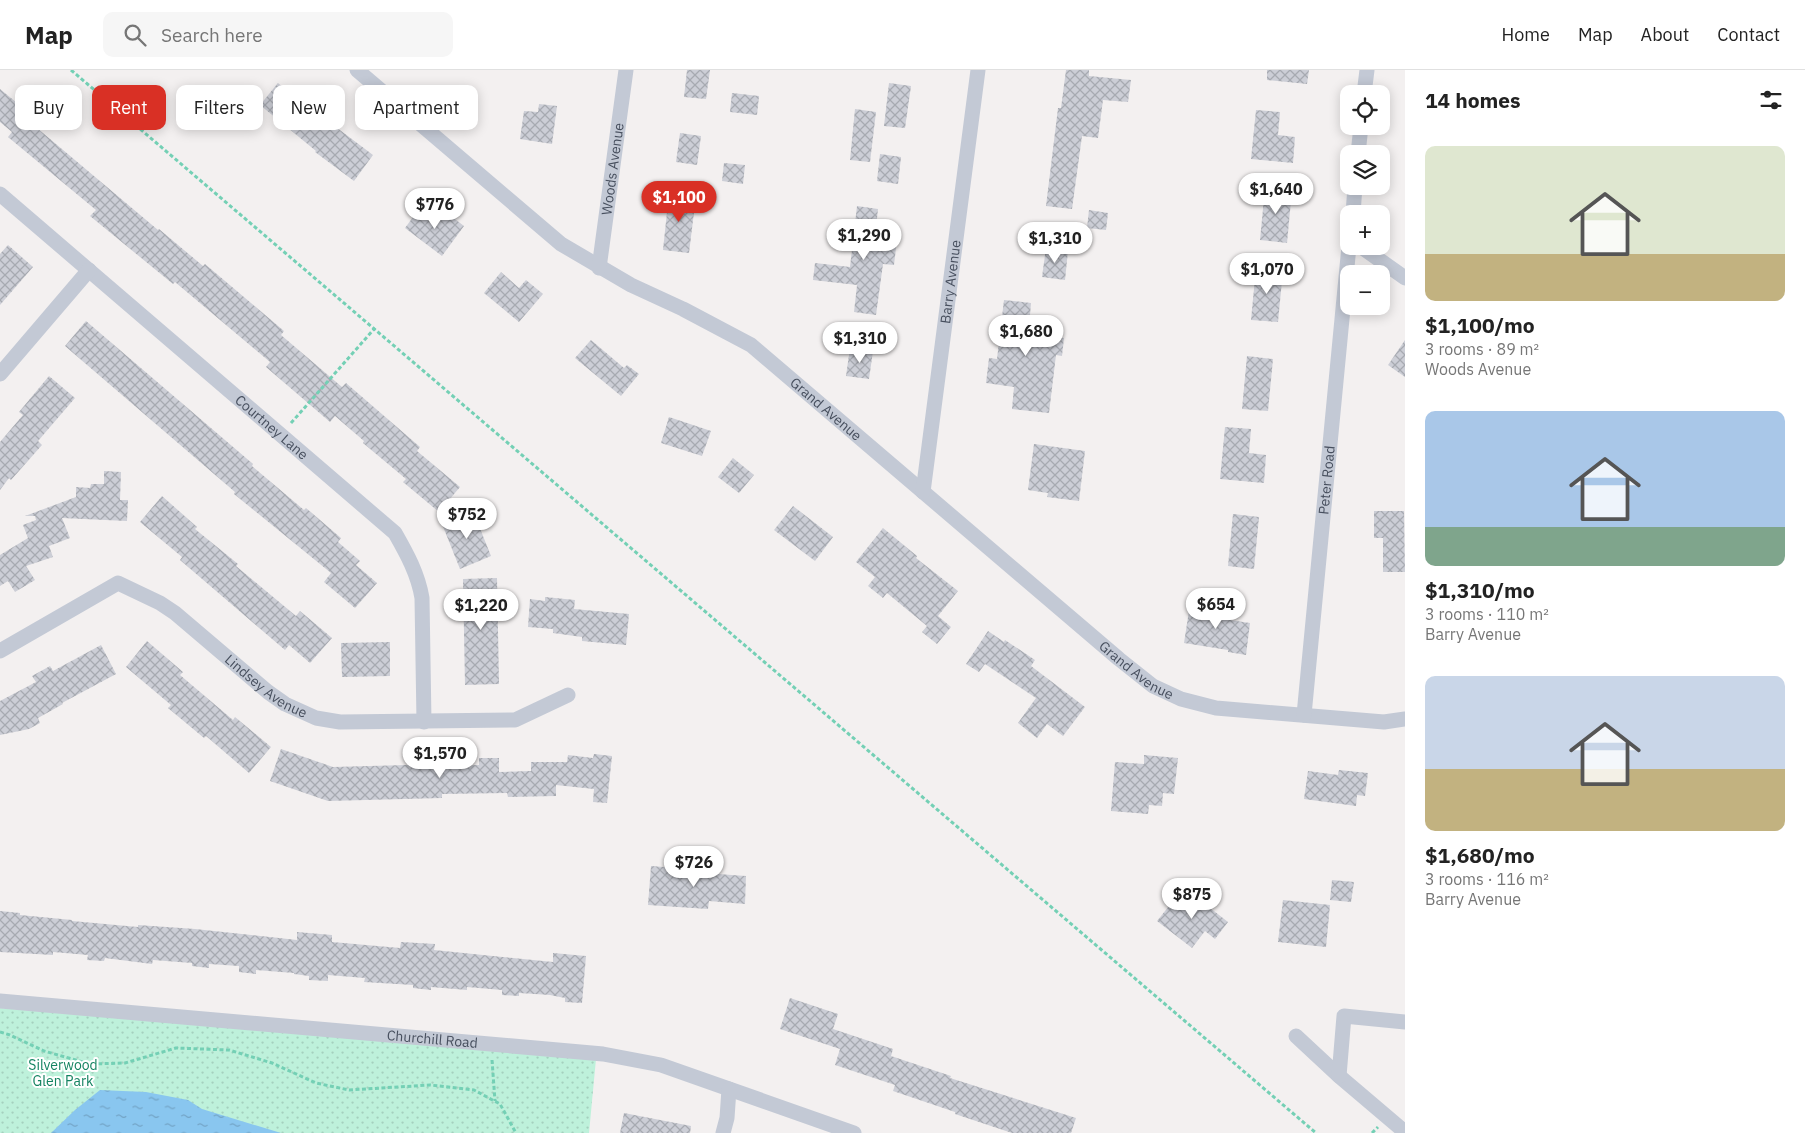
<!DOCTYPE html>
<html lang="en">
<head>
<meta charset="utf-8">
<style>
	body { margin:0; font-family:"IBM Plex Sans",sans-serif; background:#f6f6f6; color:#222; height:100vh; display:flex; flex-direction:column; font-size:19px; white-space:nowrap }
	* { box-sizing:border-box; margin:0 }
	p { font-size:16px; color:#767676 }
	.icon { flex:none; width:28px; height:28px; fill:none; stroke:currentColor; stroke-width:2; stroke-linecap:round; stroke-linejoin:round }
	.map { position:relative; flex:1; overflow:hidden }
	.sheet { display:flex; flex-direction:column; background:#fff; width:400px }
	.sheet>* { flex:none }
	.banner { position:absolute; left:15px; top:15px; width:475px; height:45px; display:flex; gap:10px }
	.controls { position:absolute; left:1340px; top:15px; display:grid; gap:10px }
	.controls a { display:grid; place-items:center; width:50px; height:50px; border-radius:10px; background:#fff; box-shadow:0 2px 12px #0003; font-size:25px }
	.price { position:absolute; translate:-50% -42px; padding:0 11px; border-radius:18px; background:#fff; color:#222; font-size:16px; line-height:32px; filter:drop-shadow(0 1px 2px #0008) }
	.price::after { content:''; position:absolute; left:50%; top:30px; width:15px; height:11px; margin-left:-8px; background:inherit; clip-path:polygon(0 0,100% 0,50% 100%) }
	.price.current { background:#d93025; color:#fff }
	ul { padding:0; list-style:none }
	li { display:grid; align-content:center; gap:10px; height:265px; padding:0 20px }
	li span { display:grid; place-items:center; height:155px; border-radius:10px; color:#555 }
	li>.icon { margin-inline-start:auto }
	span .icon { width:90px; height:90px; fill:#fffc; stroke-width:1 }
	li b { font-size:21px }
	h2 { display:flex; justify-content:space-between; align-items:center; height:60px; padding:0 20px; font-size:21px }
	.tag { padding:0 18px; border-radius:10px; background:#fff; box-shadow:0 2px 12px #0003; font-size:18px; line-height:45px }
	.tag.current { background:#d93025; color:#fff }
	header { display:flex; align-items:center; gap:30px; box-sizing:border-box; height:70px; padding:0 25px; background:#fff; border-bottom:1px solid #e0e0e0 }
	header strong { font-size:24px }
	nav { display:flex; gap:28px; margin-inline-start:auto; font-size:18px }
	.search { width:350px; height:45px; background:#f6f6f6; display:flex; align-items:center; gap:12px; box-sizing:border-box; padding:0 18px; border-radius:10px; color:#767676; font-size:19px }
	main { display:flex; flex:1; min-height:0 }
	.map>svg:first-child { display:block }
	.park { fill:url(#park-dots) }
	.water { fill:url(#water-ripples) }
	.building { fill:url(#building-cross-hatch) }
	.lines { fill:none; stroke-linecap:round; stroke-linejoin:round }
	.path { stroke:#74d0b5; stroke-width:3; stroke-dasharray:4 2.5; stroke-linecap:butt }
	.minor { stroke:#c3c9d5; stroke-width:15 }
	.labels { text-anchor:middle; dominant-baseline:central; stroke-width:4; stroke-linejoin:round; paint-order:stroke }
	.street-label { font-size:14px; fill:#474f5e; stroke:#fff }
	.park-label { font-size:14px; fill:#148361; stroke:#fff }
</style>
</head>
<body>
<header>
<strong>Map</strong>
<div class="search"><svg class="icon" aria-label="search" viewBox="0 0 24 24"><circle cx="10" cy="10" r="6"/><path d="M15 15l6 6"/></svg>Search here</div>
<nav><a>Home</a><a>Map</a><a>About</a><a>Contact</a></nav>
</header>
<main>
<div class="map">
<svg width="1405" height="1063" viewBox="0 0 1405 1063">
	<defs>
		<pattern id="park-dots" width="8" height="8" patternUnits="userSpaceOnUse" patternTransform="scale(1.25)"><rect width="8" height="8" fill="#bef1db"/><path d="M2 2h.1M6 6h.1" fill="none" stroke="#a5d0be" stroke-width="1.8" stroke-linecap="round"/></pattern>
		<pattern id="water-ripples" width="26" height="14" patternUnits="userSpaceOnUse" patternTransform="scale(1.25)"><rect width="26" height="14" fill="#89c6ef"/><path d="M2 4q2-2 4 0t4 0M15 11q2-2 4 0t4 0" fill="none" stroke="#72a3c5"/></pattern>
		<pattern id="building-cross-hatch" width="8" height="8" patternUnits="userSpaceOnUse" patternTransform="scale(1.25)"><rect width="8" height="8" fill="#ccced6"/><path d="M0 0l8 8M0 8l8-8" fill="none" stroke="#a7aab1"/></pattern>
	</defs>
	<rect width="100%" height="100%" fill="#f3f0f0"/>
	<polygon class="park" points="0,938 596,989 589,1063 0,1063"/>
	<polygon class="water" points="100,1020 146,1022 188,1030 202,1039 281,1063 51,1063 75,1040"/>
	<g class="building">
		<polygon points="687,0 710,0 706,29 684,27"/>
		<polygon points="1066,0 1089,0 1089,6 1131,10 1128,32 1103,30 1098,68 1082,66 1072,139 1046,136 1058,38 1061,38"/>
		<polygon points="1267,0 1309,0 1307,14 1267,10"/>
		<polygon points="278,13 296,28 302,20 321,36 316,42 373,85 354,111 315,82 316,81 260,35"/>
		<polygon points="889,13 911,16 905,58 884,56"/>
		<polygon points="0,19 22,37 18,42 158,160 159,159 203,196 205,194 284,261 281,265 342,317 346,313 420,377 417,381 460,417 439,442 403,412 406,409 363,373 364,371 335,346 330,352 266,297 270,292 175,212 173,214 90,146 96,140 8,67 12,62 0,52"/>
		<polygon points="732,23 759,26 757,45 730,42"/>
		<polygon points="539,34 557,36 552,74 520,69 524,41 538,42"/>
		<polygon points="855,39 876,42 870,92 850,90"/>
		<polygon points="1256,40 1280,42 1278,65 1295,67 1293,93 1251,89"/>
		<polygon points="680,63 701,66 697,95 676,92"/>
		<polygon points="880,84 901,87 898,114 877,111"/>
		<polygon points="724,93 745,95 743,114 722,111"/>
		<polygon points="1265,118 1292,120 1287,173 1260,170"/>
		<polygon points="669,123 696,126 689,183 663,180"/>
		<polygon points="422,135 442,150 447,143 464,156 442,186 405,158"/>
		<polygon points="857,136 878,139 876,158 898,161 894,195 883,194 876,245 854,242 857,215 813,210 815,193 850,197"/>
		<polygon points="1089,140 1108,143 1106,160 1087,158"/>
		<polygon points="8,175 33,197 0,235 0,184"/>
		<polygon points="1046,178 1068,181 1065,210 1042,207"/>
		<polygon points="1256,198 1283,200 1278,252 1251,250"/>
		<polygon points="501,202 519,218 526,210 543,224 519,252 484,223"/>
		<polygon points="1004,230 1031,233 1030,245 1054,247 1051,267 1064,268 1062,286 1056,285 1049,343 1012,339 1014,317 986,313 989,288 997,289"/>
		<polygon points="86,251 253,394 252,396 304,440 306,438 341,468 338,472 360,491 356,495 377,513 355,538 324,512 331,503 234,424 235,422 65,276"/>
		<polygon points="591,270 624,298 627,295 639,304 621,326 575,288"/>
		<polygon points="1405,270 1405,307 1388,295"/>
		<polygon points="850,278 873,281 869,309 846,306"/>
		<polygon points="1247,286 1273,289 1268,341 1242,339"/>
		<polygon points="49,306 75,328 38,371 42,375 11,410 9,408 0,420 0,372 23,345 19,342"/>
		<polygon points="669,347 711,361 702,386 661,373"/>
		<polygon points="1225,357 1251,359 1249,383 1266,385 1264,413 1220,409"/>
		<polygon points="1034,374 1085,381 1079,431 1047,427 1048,423 1028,420"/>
		<polygon points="733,388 754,405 739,423 718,407"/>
		<polygon points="104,401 121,402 120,430 128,430 127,451 62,448 70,468 49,476 53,487 26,496 35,510 15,522 8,511 0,516 0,485 28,468 23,455 36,450 35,446 25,446 76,427 76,417 90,418 91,414 104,414"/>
		<polygon points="162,426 197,457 195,459 238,494 236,496 296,546 300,541 332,568 310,593 289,575 285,580 180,490 182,487 140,452"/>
		<polygon points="793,436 833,467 815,491 774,460"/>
		<polygon points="473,441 491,486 460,499 442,454"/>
		<polygon points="1374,441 1404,441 1405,502 1383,502 1383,468 1374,468"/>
		<polygon points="1233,444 1259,447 1254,499 1228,496"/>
		<polygon points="883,458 917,486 916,488 958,521 938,546 951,557 937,574 922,562 927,556 887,523 883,528 868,516 875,507 856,492"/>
		<polygon points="497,508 499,614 465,615 463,509"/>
		<polygon points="545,527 575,530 574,539 629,544 626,575 582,571 582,567 553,563 553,559 528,557 530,529 545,531"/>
		<polygon points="1190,534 1224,539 1223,549 1250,553 1246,585 1228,582 1228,580 1184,573"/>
		<polygon points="988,561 1004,572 1005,570 1035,590 1031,596 1085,637 1063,666 1047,654 1037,668 1018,653 1036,628 985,594 979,602 966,594"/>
		<polygon points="147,571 183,602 180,605 233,650 235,647 271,677 249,703 206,666 204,668 168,638 171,635 126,597"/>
		<polygon points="390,572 390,606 342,607 341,573"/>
		<polygon points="101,575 116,604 62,633 63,634 38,648 40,653 29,659 0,665 0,631 36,612 32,606 50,596 53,601"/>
		<polygon points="281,679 333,697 442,694 442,696 479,695 479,688 499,688 499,702 531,701 531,692 567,692 568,685 593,688 594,684 612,686 607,733 593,732 594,719 556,715 556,726 508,727 507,723 442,724 442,728 328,731 270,711"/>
		<polygon points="1144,685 1178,688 1174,724 1163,723 1162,736 1149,735 1148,744 1111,741 1115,692 1144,694"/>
		<polygon points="1339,700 1368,703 1365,726 1357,725 1356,736 1304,729 1308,701 1338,705"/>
		<polygon points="651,796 718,801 718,804 746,806 745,834 709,831 708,839 648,835"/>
		<polygon points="1332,810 1354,812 1351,832 1330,830"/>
		<polygon points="1187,820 1228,852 1215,869 1205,861 1192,878 1157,851 1173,831 1176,834"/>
		<polygon points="1283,830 1330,835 1326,877 1278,872"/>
		<polygon points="0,841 20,843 20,845 72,850 72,851 138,857 138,855 195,859 297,870 297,862 332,865 332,872 400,878 401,872 435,874 434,880 553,892 553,883 586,886 582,933 565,932 565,928 550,925 519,923 519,926 502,925 502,920 467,917 467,920 431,917 431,920 413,918 413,915 364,912 365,908 328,905 328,911 309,910 309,906 294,904 294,903 256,900 256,904 239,902 239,896 209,894 209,898 192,896 192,893 153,890 152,894 105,888 104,891 87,890 88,885 53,882 53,885 0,882"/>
		<polygon points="790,928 838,944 833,959 893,979 891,986 951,1006 950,1008 1076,1048 1071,1063 1012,1063 955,1044 955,1042 893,1021 895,1015 835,995 840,979 780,959"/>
		<polygon points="624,1043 691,1056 690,1063 620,1063"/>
	</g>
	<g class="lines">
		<g class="path">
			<polyline points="71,0 1316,1063"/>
			<polyline points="291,353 375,258"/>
			<polyline points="0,962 10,965 44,981 90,994 125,993 176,978 229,980 272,993 316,1013 349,1020 430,1015 474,1020 500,1034 516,1063"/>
			<polyline points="492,990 495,1031"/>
			<polyline points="1372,1063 1378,1057"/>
		</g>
		<g class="minor">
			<path id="s1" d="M 357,0 L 561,174 L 631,215 L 683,239 L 751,275 L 1119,589 L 1153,616 L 1181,629 L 1216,638 L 1384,652 L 1405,649"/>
			<polyline points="1364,24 1367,0"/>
			<polyline points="1358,84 1361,56"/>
			<path id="s2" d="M 0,124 L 395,463 C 407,484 418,504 422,528 L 424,652"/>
			<polyline points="1353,144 1355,116"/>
			<polyline points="1360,176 1405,208"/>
			<path id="s3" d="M 599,198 L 626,0"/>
			<polyline points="0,304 89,200"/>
			<path id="s4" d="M 923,422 L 978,0"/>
			<path id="s5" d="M 0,581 L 118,513 L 160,533 L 175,543 L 268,622 L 285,634 L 316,648 L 340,652 L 515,650 L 568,625"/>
			<path id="s6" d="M 1304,645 L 1349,176"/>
			<path id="s7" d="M 0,931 L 603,984 L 661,995 L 854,1063"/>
			<polyline points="1296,966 1339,1006 1405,1062"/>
			<polyline points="1339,1006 1344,946 1405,952"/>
			<polyline points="723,1063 727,1048 729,1019"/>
		</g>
	</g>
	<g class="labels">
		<g class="street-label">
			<text stroke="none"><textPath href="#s3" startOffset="100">Woods Avenue</textPath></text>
			<text stroke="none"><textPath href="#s4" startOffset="212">Barry Avenue</textPath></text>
			<text stroke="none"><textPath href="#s1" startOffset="582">Grand Avenue</textPath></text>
			<text stroke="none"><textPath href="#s2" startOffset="358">Courtney Lane</textPath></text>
			<text stroke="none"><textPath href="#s6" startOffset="236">Peter Road</textPath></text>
			<text stroke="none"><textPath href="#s1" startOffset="988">Grand Avenue</textPath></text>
			<text stroke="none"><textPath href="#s5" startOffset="318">Lindsey Avenue</textPath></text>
			<text stroke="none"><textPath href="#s7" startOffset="434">Churchill Road</textPath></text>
		</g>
		<g class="park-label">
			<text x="63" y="995">Silverwood<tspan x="63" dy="16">Glen Park</tspan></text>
		</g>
	</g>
</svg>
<div class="controls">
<a><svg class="icon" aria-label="locate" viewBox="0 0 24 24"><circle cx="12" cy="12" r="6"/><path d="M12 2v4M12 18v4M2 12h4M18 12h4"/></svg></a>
<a><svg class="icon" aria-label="layers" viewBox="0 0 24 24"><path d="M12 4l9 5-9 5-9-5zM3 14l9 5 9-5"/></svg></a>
<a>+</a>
<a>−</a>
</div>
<b class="price" style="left:1276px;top:145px">$1,640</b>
<b class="price current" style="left:679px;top:153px">$1,100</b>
<b class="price" style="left:435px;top:160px">$776</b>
<b class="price" style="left:864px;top:191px">$1,290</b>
<b class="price" style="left:1055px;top:194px">$1,310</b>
<b class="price" style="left:1267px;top:225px">$1,070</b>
<b class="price" style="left:1026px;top:287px">$1,680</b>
<b class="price" style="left:860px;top:294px">$1,310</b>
<b class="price" style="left:467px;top:470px">$752</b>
<b class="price" style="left:1216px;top:560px">$654</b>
<b class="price" style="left:481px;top:561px">$1,220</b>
<b class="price" style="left:440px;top:709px">$1,570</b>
<b class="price" style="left:694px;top:818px">$726</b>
<b class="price" style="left:1192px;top:850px">$875</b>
<div class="banner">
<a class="tag">Buy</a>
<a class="tag current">Rent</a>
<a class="tag">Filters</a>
<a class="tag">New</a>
<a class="tag">Apartment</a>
</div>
</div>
<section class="sheet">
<h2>14 homes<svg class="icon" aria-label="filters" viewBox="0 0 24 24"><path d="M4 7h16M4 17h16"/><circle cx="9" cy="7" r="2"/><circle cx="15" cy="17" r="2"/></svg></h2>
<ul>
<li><span style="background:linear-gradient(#dfe7d0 70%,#c2b280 0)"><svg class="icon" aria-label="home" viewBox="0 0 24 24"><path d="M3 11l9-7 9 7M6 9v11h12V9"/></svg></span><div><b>$1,100/mo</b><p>3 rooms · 89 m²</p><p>Woods Avenue</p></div></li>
<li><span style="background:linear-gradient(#a9c7e8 75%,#7fa58c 0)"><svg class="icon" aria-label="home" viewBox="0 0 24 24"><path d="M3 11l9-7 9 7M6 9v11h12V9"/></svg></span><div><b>$1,310/mo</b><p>3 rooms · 110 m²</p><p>Barry Avenue</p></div></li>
<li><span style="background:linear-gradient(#c9d6e8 60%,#c2b280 0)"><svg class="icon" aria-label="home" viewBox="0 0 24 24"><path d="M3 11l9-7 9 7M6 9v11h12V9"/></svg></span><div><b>$1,680/mo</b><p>3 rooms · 116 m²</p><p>Barry Avenue</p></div></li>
</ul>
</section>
</main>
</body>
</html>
